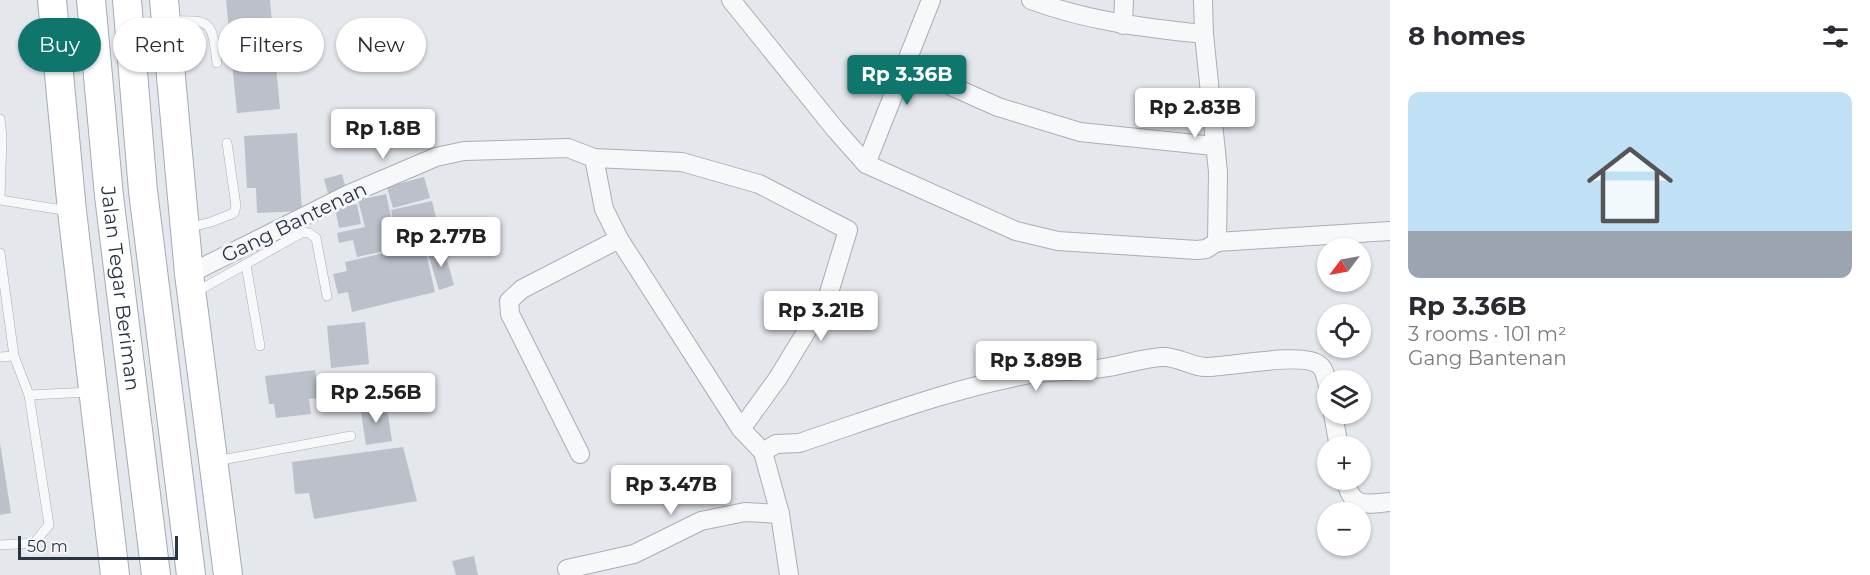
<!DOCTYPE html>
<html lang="en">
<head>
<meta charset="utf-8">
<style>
	body { margin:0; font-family:Montserrat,sans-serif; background:#f7f7f7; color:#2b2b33; height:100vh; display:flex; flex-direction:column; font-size:22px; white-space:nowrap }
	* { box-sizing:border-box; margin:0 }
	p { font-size:20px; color:#7c7c81 }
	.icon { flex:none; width:33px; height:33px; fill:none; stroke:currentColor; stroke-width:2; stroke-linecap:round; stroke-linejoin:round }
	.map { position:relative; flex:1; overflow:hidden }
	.drawer { display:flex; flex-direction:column; background:#fff; width:480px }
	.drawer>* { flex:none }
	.banner { position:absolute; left:18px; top:18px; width:570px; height:54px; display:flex; gap:12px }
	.needle { width:39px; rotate:238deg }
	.buttons { position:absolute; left:1317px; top:238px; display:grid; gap:12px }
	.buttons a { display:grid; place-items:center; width:54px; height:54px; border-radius:50%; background:#fff; box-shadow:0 2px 4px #0004; font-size:30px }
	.scale { position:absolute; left:18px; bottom:15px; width:160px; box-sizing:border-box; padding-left:6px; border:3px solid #2b3445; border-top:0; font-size:16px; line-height:21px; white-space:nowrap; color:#2b3445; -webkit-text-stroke:4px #f4f6f9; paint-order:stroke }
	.price { position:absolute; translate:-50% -51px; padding:0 14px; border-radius:6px; background:#fff; color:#222; font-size:20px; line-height:39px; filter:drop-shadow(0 2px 3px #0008) }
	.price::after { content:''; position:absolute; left:50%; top:36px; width:18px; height:14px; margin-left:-9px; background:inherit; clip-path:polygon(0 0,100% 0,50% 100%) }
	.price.active { background:#0f766e; color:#fff }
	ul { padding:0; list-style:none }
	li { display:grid; align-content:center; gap:12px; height:318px; padding:0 18px }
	li span { display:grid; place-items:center; height:186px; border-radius:12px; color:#555 }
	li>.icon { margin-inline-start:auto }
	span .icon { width:108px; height:108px; fill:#fffc; stroke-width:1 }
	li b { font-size:26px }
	h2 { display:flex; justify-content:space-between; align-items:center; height:72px; padding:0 18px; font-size:26px }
	.chip { padding:0 21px; border-radius:27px; background:#fff; box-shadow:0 2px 4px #0004; font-size:21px; line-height:54px }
	.chip.active { background:#0f766e; color:#fff }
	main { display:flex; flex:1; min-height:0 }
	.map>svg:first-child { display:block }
	.building { fill:#bbc0ca }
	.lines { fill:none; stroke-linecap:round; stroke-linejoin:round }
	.lane-casing { stroke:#a9aeb7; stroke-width:10 }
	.street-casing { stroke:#a9aeb7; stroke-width:20 }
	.primary-casing { stroke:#a3abb8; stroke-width:30 }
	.lane { stroke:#f7f8fa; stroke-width:9 }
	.street { stroke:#f7f8fa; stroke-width:18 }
	.primary { stroke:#fff; stroke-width:28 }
	.labels { text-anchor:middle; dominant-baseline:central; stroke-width:6; stroke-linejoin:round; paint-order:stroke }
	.street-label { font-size:20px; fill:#2b3445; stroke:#f4f6f9 }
</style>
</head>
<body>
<main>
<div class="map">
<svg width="1390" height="575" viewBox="0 0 1390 575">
	<rect width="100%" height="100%" fill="#e4e7ec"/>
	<g class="building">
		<polygon points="226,0 270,0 280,109 237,113"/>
		<polygon points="297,133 302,211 257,213 256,188 247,188 244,136"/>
		<polygon points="342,174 347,192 329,197 324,179"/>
		<polygon points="424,177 430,198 393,208 387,187"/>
		<polygon points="386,194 398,248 357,257 353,240 339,243 337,233 365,227 358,200"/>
		<polygon points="432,201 441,239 399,247 391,210"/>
		<polygon points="357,204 361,224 339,228 335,208"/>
		<polygon points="424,244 435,292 352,312 348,292 338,294 333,274 347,271 345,262"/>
		<polygon points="443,246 454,285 439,290 427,250"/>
		<polygon points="365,322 369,364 331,368 327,326"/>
		<polygon points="315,370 318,398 309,399 311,414 276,418 274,404 269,404 265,376"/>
		<polygon points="386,402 392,441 366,445 360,406"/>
		<polygon points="0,443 11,513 0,515"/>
		<polygon points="403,447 417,501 314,519 309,493 295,494 292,462"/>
		<polygon points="474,556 478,575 456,575 452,561"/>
	</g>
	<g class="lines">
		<g class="lane-casing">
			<g id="lane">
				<path d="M 168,21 C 211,20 212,19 217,63"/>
				<polyline points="0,119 2,137 0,198"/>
				<polyline points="0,200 69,211"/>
				<polyline points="187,228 211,222 234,213 236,206 227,143"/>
				<polyline points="0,253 14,356 29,395 49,525 34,543 0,545"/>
				<polyline points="246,265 260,346"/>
				<polyline points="196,292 303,232 309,233 316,238 327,296"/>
				<polyline points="0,357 14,356"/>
				<polyline points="29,395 90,392"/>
				<polyline points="216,461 351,436"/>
			</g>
		</g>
		<g class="street-casing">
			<g id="street">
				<polyline points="731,0 835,129 866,164 1016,231 1058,241 1197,250 1206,249 1217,242 1390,231"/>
				<path d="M 1031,0 C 1087,21 1145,28 1204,34"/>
				<polyline points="1203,0 1204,34 1218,172 1217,242"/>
				<polyline points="1123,25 1124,0"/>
				<polyline points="904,65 998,107 1080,132 1214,146"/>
				<polyline points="594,158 604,209 619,239 741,429 763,452 780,514 789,575"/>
				<polyline points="866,164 931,0"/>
				<polyline points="189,274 349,194 436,157 464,151 568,148 594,158 682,162 759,184 848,230 828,296 778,378 741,429"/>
				<polyline points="1333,414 1339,447"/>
				<path d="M 763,452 L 776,444 L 799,443 C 875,418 952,388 1031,374 C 1057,370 1083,372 1109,367 C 1126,364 1144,358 1162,357 C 1178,356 1191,367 1206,367 C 1229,367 1304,351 1319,365 C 1325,369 1326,379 1328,386"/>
				<polyline points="580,454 510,314 509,301 522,289 619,239"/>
				<path d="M 1346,480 C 1351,509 1366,504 1390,502"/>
				<polyline points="567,569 634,554 701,521 745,512 780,514"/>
			</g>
		</g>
		<g class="primary-casing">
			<g id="primary">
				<polyline points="52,0 72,211 115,575"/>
				<path id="s1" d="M 91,0 L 109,196 L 156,575"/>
				<polyline points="127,0 143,191 191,575"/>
				<polyline points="164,0 189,274 228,575"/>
			</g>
		</g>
		<use href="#lane" class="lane"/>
		<use href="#street" class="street"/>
		<use href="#primary" class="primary"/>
	</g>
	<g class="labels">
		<g class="street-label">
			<text transform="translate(294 222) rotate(-26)">Gang Bantenan</text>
			<text stroke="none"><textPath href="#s1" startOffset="290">Jalan Tegar Beriman</textPath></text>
		</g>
	</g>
</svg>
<div class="buttons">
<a><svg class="needle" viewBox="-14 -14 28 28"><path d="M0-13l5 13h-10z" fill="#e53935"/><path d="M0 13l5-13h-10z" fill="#7c7c81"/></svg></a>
<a><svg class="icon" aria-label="locate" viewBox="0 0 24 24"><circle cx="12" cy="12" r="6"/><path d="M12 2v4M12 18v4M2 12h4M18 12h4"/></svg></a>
<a><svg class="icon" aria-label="layers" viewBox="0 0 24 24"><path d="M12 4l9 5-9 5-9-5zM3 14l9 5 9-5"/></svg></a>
<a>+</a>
<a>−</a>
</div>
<div class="scale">50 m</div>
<b class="price active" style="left:907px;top:106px">Rp 3.36B</b>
<b class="price" style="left:1195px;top:139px">Rp 2.83B</b>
<b class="price" style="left:383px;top:160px">Rp 1.8B</b>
<b class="price" style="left:441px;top:268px">Rp 2.77B</b>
<b class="price" style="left:821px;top:342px">Rp 3.21B</b>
<b class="price" style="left:1036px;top:392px">Rp 3.89B</b>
<b class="price" style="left:376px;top:424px">Rp 2.56B</b>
<b class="price" style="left:671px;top:516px">Rp 3.47B</b>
<div class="banner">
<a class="chip active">Buy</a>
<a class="chip">Rent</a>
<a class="chip">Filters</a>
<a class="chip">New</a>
</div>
</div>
<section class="drawer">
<h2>8 homes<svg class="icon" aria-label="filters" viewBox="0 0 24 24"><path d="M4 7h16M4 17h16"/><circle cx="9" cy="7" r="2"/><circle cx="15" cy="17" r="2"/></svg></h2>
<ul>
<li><span style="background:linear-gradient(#bfe0f5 75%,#9aa5b1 0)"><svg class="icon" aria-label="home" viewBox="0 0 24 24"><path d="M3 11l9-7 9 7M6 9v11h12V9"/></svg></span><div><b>Rp 3.36B</b><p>3 rooms · 101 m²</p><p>Gang Bantenan</p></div></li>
</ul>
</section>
</main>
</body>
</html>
